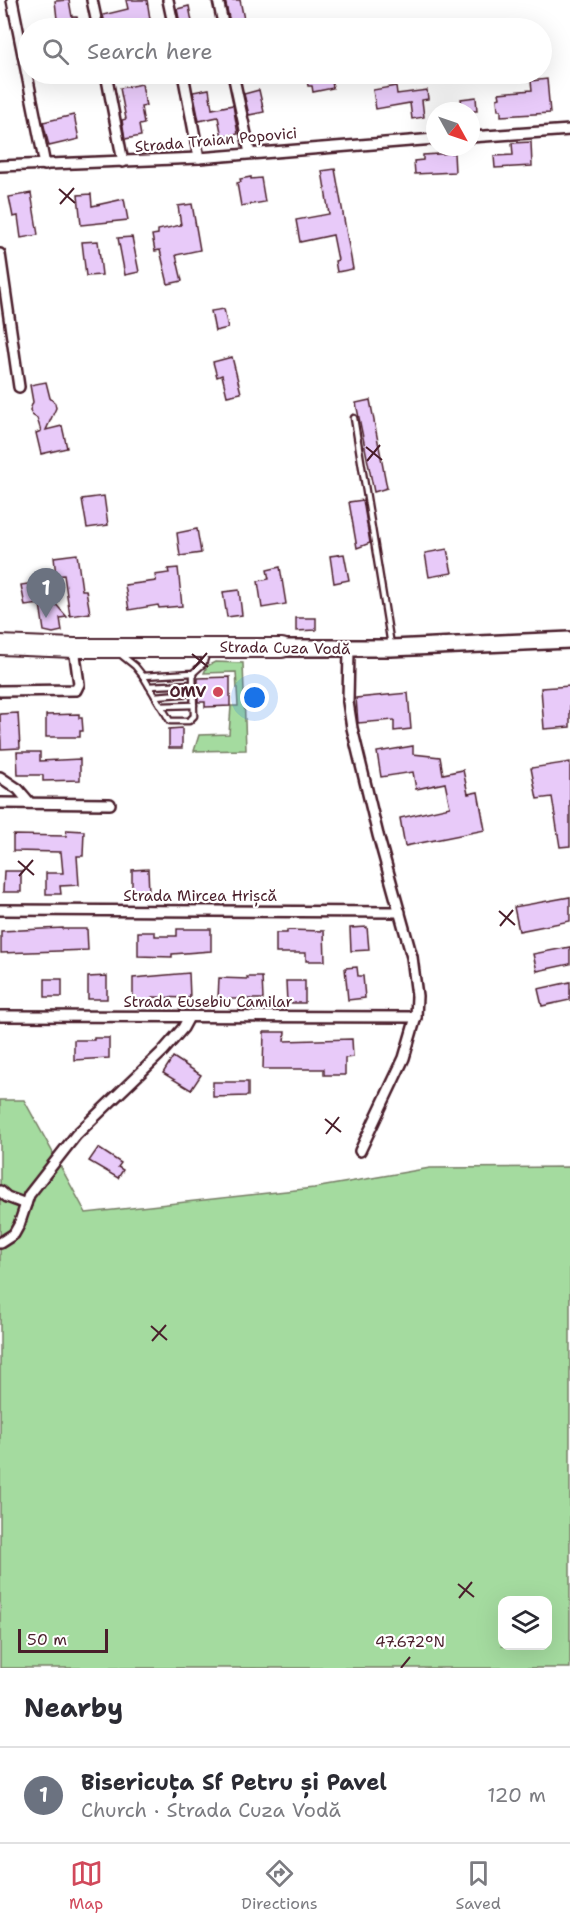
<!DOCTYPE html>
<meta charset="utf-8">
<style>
:root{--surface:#fff;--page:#f7f7f7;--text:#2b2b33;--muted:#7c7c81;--line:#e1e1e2;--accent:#d1495b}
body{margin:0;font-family:"Shantell Sans",sans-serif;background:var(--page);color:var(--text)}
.controls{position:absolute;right:18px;bottom:18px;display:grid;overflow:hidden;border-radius:12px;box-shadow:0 6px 24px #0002}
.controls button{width:54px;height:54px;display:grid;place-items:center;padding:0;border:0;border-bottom:2px solid var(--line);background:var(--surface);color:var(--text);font:30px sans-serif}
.compass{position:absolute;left:426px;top:102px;width:54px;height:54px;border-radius:50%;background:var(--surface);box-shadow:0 6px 24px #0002;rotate:130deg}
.scale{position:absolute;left:18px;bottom:15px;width:90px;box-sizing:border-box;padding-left:6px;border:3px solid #4a1f2b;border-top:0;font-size:16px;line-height:21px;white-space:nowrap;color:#4a1f2b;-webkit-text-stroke:4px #fff;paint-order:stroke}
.you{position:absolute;left:255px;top:698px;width:21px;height:21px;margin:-15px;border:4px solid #fff;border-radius:50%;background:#1a73e8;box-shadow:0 0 0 9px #1a73e833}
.badge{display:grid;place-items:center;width:39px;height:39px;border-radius:50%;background:var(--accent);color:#fff;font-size:20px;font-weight:700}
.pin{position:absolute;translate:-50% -50px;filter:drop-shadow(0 2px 3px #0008)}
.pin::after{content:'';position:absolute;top:32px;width:21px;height:18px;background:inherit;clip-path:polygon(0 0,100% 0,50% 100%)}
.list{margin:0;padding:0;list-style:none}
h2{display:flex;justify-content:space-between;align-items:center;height:78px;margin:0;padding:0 24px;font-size:26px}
h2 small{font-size:20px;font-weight:400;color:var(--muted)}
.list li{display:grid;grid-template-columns:39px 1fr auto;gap:18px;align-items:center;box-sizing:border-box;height:96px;padding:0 24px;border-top:2px solid var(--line)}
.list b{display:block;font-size:22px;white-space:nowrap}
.list p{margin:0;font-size:20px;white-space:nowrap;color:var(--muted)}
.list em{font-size:20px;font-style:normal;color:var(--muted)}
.icon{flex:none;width:33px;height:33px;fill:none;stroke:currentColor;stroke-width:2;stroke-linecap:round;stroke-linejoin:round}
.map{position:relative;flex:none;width:570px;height:1668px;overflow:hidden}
.search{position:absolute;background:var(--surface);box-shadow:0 6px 24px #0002;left:18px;right:18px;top:18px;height:66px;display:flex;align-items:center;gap:15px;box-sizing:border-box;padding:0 21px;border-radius:33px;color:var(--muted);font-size:22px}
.sheet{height:174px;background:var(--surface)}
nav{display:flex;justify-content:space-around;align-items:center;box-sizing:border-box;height:84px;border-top:2px solid var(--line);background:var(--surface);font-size:16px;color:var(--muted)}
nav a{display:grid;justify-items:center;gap:3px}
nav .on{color:var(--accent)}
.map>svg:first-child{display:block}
.green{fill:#a4db9f;stroke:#777d65;stroke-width:1.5;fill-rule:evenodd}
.building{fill:#e8caf9;stroke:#4a1f2b;stroke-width:1.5}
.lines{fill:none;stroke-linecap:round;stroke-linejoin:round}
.lane-casing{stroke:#4a1f2b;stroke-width:9}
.street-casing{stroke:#4a1f2b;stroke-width:14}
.primary-casing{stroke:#4a1f2b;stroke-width:20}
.highway-casing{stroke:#4a1f2b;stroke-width:22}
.lane{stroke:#fff;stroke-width:4.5}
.street{stroke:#fff;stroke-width:9}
.primary{stroke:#fff;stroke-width:15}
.highway{stroke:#fff;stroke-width:18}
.ticks{fill:none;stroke:#4a1f2b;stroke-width:2}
.poi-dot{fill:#d1495b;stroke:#fff;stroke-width:2}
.labels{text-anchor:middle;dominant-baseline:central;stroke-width:4.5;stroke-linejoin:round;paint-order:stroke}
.street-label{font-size:15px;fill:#4a1f2b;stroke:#fff}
.poi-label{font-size:15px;font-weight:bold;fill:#4a1f2b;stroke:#fff;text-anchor:end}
.ticks-label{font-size:15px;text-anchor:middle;fill:#4a1f2b;stroke:#fff;stroke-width:4.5;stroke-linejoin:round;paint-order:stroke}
</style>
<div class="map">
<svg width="570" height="1668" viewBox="0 0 570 1668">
<rect width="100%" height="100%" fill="#fff"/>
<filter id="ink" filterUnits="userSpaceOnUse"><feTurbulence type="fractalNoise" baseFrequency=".0167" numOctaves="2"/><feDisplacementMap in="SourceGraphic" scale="12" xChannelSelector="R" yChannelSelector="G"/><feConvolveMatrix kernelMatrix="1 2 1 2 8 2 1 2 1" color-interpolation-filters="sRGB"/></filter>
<g filter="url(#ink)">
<!-- green -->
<g class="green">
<polygon points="215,662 243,663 246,750 194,751 199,735 229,734 231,706 238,706 236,672 204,673 207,666"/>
<path d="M 0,1100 L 24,1100 L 86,1213 L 314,1188 L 430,1168 L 570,1167 L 570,1668 L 0,1668 ZM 502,1600 L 548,1600 L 548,1646 L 502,1646 Z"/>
</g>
<!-- building -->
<g class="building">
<polygon points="69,0 72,17 77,17 79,28 58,28 55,1"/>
<polygon points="126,0 147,0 150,19 115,28 106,28 103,15 128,9"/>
<polygon points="225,0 240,0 245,24 231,27"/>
<polygon points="189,6 193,27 181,28 177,9"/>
<polygon points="306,74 331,74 333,88 313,92 312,86 308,86"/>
<polygon points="547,79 550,113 501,116 501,110 498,110 497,99 500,98 499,93 532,90 531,81"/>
<polygon points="142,84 146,106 141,107 144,124 139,125 141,136 125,139 122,120 126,119 120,88"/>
<polygon points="396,86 397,94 427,90 428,99 422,100 424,117 412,119 410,103 376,109 373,90"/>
<polygon points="209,89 212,109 233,105 238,134 222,137 218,117 199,121 193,92"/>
<polygon points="259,90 264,112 249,115 244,94"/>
<polygon points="476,97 477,111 463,111 461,99"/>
<polygon points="74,115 79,139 49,146 43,122"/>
<polygon points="531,142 532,166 495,168 494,156 513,155 512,143"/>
<polygon points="454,153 455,172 415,174 414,161 423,160 423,155"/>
<polygon points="335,169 353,269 337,272 335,261 338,260 333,235 300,242 296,220 329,214 322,171"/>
<polygon points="251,177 251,179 261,178 265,202 241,206 237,183 241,182 240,179"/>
<polygon points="31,193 38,235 21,238 18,216 13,217 9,197"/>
<polygon points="91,194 92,206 124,199 128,220 81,225 78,195"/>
<polygon points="192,204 200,250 176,255 182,281 168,284 160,250 155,251 152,235 158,234 158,230 181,225 178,206"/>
<polygon points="132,237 139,272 125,275 118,238"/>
<polygon points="98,241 102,275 86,276 82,242"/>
<polygon points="224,309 228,328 215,331 211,311"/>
<polygon points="232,357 241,393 227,396 222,375 217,377 213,362"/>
<polygon points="46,382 50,398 55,403 56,408 46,430 62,426 67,448 41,454 36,433 41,431 37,418 32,415 30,410 33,402 30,385"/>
<polygon points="370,400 387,488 374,492 356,403"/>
<polygon points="104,496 108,525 87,528 82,499"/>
<polygon points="363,500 370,543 357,548 349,502"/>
<polygon points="197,529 201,553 180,556 177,533"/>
<polygon points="447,549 452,573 429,577 425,553"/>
<polygon points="77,554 82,590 86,590 90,613 70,616 64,575 56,576 54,557"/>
<polygon points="344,554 349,580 334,583 330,556"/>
<polygon points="280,567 286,604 262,608 258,581 269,579 267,570"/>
<polygon points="178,568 182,606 159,608 158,605 129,610 125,585 156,581 155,575 169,573 168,569"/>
<polygon points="40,582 44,602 53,601 67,617 60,618 62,631 53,633 44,631 40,604 25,606 21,585"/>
<polygon points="239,590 242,615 227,617 223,592"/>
<polygon points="296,618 316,618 316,630 296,631"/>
<polygon points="230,677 230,706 205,707 205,702 198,702 198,678"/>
<polygon points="570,686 570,727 544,729 541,688"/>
<polygon points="408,693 411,729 394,731 394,720 358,723 356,698"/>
<polygon points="18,713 20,748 1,749 0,714"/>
<polygon points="79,714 79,718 82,718 83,731 80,731 80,737 46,737 46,715"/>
<polygon points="182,728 182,748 169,748 169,729"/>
<polygon points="413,746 413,754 440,757 443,774 463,770 468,794 478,792 485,830 405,846 400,818 450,807 445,783 416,789 413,772 381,777 377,752"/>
<polygon points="17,752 40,752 40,761 80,759 80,780 43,781 43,775 18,775"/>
<polygon points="570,762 570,846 560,847 552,797 537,799 531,768"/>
<polygon points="67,830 84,831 83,856 77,856 79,885 60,886 61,894 46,894 46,873 63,873 61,852 13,851 13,835 66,836"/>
<polygon points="148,869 149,893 132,893 132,870"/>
<polygon points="4,871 21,871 21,892 3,892"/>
<polygon points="570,897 570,921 519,931 514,907"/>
<polygon points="367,927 369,950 351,951 350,928"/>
<polygon points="63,928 63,929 87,929 88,950 1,953 1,931"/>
<polygon points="177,929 211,929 211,951 172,954 172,957 138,956 138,932 155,932 155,936 177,936"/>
<polygon points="287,930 324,931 325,961 306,961 306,953 276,953 276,933 287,933"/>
<polygon points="570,947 570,964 537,971 533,954"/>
<polygon points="357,967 358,976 363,976 365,998 348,1000 345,968"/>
<polygon points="189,973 190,998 152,997 152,1001 133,1002 133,978"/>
<polygon points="107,976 107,999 88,999 88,977"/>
<polygon points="247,977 262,977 263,999 218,999 219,978 248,979"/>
<rect x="45" y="979" width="17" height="18"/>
<polygon points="286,981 305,981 305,1003 287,1003"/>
<polygon points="570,982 570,1000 542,1006 538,989"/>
<polygon points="264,1032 285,1032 284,1041 352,1039 353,1057 345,1058 345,1075 324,1075 324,1069 263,1069"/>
<polygon points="94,1038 109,1038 109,1058 74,1060 74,1040 94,1040"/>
<polygon points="173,1057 201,1075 191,1090 163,1073"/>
<polygon points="213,1082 248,1082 248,1096 213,1097"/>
<polygon points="98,1148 121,1163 118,1167 123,1170 118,1178 89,1161"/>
</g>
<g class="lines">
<defs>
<g id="lane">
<polyline points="354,418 391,645"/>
<polyline points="120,654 135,666 143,676 193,673 203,664 207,652"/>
<polyline points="143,676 170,721 189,721 194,716 193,673"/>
<polyline points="149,686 193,684"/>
<polyline points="155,696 193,693"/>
<polyline points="161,706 194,705"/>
</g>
<g id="street">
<polyline points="12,0 45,165"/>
<polyline points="92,0 98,28"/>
<polyline points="168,0 174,28"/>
<polyline points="218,0 224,28"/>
<polyline points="106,74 123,162"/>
<polyline points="183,74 199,158"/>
<polyline points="233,74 250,153"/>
<polyline points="471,137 570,130"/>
<polyline points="0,166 199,158 435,139"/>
<polyline points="0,254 19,387"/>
<polyline points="349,649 348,702 352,728 378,835 412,957 417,996 416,1017 404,1058 360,1151"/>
<polyline points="0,691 76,690 79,684 74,648"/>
<polyline points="0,777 18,789 30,803"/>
<polyline points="0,803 110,804"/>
<polyline points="0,910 400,912"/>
<polyline points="0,1016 416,1017"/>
<polyline points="0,1191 7,1197 26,1204"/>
<polyline points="0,1243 14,1234 19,1225 29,1195 76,1135 163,1051 183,1028 189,1017"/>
</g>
<polyline id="primary" points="282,648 391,648 570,640"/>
<polyline id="highway" points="0,645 74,648 282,648"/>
</defs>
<!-- lane casing -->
<use href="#lane" class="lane-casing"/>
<!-- street casing -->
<use href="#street" class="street-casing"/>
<!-- primary casing -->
<use href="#primary" class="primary-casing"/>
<!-- highway casing -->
<use href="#highway" class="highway-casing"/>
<!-- lane -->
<use href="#lane" class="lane"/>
<!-- street -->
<use href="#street" class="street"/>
<!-- primary -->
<use href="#primary" class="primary"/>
<!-- highway -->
<use href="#highway" class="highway"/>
</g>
</g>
<!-- ticks -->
<path class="ticks" d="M 59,189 L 75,203M 60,204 L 74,188M 366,447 L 382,460M 367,461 L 380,445M 192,654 L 208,667M 193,669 L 207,653M 18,861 L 34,875M 19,876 L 33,860M 499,911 L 515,925M 500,926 L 513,910M 325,1119 L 341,1132M 326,1134 L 339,1117M 151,1326 L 167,1340M 152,1341 L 166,1325M 458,1584 L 474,1597M 459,1598 L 472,1582M 401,1668 L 410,1657"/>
<!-- markers -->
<circle class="poi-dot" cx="218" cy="692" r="6"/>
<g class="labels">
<!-- street labels -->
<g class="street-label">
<text transform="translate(216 140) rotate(-5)">Strada Traian Popovici</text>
<text transform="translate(285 648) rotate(1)">Strada Cuza Vodă</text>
<text x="200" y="896">Strada Mircea Hrișcă</text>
<text x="208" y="1002">Strada Eusebiu Camilar</text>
</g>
<!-- poi labels -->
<g class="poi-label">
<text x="206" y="692">OMV</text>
</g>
</g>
<g class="ticks-label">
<text x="410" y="1647">47.672°N</text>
</g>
</svg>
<div class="controls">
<button><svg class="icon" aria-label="layers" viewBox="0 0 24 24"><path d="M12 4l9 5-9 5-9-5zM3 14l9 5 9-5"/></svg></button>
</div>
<svg class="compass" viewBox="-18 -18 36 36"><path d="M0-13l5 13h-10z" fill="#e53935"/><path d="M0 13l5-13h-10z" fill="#7c7c81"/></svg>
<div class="scale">50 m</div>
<div class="you"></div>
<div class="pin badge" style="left:46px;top:618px;background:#6b7280">1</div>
<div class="search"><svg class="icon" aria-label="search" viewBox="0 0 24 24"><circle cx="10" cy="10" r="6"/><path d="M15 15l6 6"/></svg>Search here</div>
</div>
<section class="sheet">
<h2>Nearby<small></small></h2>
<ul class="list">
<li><span class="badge" style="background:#6b7280">1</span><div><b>Bisericuța Sf Petru și Pavel</b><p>Church · Strada Cuza Vodă</p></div><em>120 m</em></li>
</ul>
</section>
<nav>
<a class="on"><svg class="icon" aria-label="map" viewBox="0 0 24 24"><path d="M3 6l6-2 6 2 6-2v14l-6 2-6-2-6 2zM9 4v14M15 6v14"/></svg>Map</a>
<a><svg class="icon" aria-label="directions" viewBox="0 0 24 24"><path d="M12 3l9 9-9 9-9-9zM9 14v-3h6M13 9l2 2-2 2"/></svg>Directions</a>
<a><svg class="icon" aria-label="saved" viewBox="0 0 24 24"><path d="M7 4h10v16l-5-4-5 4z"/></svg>Saved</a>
</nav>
